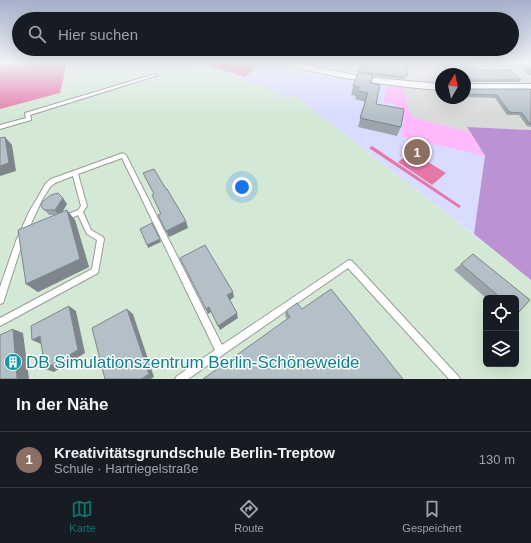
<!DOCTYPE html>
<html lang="de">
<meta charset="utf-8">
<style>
:root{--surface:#171b24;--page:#20242c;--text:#f1f3f6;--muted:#9ea1a6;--line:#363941;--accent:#0f766e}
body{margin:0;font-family:Helvetica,sans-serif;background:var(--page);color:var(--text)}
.controls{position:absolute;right:12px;bottom:12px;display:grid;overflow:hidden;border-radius:6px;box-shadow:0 4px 16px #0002}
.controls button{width:36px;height:36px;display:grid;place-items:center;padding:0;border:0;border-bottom:1px solid var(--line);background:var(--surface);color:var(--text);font:20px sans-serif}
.compass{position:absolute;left:435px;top:68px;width:36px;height:36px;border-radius:50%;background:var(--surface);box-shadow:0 4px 16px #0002;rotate:9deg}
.you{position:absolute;left:242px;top:187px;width:14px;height:14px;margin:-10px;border:3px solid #fff;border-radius:50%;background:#1a73e8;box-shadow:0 0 0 6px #1a73e833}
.badge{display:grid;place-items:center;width:26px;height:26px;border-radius:50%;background:var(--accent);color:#fff;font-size:13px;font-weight:700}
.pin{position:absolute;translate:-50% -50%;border:2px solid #fff;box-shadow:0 1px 4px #0006}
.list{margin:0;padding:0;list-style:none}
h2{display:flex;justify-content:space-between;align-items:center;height:52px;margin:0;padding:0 16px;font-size:17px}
h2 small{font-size:13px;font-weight:400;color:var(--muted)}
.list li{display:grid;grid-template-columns:26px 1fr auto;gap:12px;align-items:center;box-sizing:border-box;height:56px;padding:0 16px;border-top:1px solid var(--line)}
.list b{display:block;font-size:15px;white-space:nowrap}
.list p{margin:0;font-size:13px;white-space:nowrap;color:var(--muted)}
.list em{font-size:13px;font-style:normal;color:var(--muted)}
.icon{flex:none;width:22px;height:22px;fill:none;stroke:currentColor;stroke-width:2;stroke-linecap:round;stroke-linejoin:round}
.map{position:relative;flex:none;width:531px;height:379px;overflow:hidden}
.search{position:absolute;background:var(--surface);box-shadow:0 4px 16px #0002;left:12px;right:12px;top:12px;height:44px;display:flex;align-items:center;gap:10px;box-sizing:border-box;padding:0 14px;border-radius:22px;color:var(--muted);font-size:15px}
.sheet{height:108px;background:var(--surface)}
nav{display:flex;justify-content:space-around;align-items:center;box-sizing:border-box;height:56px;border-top:1px solid var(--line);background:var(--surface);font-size:11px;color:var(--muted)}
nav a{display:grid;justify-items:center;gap:2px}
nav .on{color:var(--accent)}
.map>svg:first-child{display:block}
.residential{fill:#d9dbdb}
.industrial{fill:#d3e9d5;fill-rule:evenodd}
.education{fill:#dadcff}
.forest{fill:#bb93d2}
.park{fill:#febafc}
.pitch{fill:#e578a9}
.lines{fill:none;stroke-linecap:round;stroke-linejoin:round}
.lane-casing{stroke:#9a9a9a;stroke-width:2}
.street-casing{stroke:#9a9a9a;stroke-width:2}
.lane{fill:#fff;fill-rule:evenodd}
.street{fill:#fff;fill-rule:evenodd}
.wall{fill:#9ba5ab}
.shaded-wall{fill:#7e868b}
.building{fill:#b4c0c7;stroke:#7e868b}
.labels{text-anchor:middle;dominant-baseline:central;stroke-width:3;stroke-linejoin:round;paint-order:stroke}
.near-culture-label{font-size:17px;fill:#0d838f;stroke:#fff;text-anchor:start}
</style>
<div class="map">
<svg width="531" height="379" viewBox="0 0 531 379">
<rect width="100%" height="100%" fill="#e1e7ef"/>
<!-- residential -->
<g class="residential">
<polygon points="345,63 531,63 531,83 465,83 465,74 441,74 441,83 390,79 340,69"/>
<polygon points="404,88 441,90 441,98 465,98 465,90 531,90 531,130 468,127 470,132 415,118 410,113"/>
</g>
<!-- industrial -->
<path class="industrial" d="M 65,63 L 189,63 L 277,91 L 286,98 L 292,96 L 299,99 L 531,280 L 531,379 L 0,379 L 0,109 L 60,93 L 65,72 ZM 486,298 L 516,298 L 516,364 L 486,364 Z"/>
<!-- education -->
<polygon class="education" points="212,63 265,63 303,73 387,86 383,101 396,104 398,115 404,119 402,137 485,156 474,234 299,99 292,96 286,98 277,91 205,68"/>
<!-- forest -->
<polygon class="forest" points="467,127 531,130 531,280 474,234 485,156"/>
<!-- park -->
<polygon class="park" points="387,86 404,88 410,113 415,118 470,132 485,156 401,137 404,119 398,116 396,104 383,102"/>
<!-- pitch -->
<g class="pitch">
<polygon points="0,63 65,63 65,72 60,93 0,109"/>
<polygon points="214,63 243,63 256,67 245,77 210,66"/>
<polygon points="372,146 461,206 459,208 369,148"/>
<polygon points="412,152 446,173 432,185 398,162"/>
</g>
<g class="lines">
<defs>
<g id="lane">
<polygon points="155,74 158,75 30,115 31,119 31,120 0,129 0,125 26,118 25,114 25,113"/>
<polygon points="123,153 126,155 222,345 349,260 352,261 458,376 460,379 449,379 348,268 188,379 175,379 177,376 215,350 122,158 78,174 87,206 83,212 91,230 103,237 104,239 98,273 0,326 0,318 92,269 97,240 87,234 78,215 65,221 63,220 62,218 63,216 78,210 81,206 73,176 55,183 50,187 42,200 23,241 4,300 3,303 0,304 0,287 16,241 29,212 38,197 46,183 51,179"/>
</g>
<g id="street">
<path d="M 285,63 L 299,63 L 364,77 L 441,84 L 441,90 C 398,87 357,81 315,72 C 306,70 293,68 285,63 Z"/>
<rect x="465" y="84" width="66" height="6"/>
</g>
</defs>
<!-- lane casing -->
<use href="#lane" class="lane-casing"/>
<!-- street casing -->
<use href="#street" class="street-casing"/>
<!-- lane -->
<use href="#lane" class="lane"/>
<!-- street -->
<use href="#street" class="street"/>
</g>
<!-- wall -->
<g class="wall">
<polygon points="440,63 472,63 478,70 521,80 519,82 466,82 465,87 467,89 531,90 531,127 527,126 519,115 507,115 495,98 465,97 465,74 448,74"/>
<polygon points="516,63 531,63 531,75 528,75"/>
<polygon points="362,64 408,75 406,77 405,77 404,79 373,76 371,83 376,104 401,127 397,136 358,127 365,102 355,99 356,96 351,95 353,86"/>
<polygon points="67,204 62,212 75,220 89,267 38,292 26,284 55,215 49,215 41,206"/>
<polygon points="473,254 530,300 518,313 516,314 516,298 486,298 454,270"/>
<polygon points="302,309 287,319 285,316 286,311"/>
</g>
<!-- shaded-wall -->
<g class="shaded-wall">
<polygon points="5,137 12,145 16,171 0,176 0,166"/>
<polygon points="63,198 67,204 60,216 55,210"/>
<polygon points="67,210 75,220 89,267 38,292 26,284"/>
<polygon points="186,221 188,228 169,237 166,231"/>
<polygon points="152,223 161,242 148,248 147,245"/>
<polygon points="233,292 234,297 229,301 227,295"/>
<polygon points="69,306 76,311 85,353 54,372 45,369"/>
<polygon points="209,307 211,312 208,314 206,309"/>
<polygon points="127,309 133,314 154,377 151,379 141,379"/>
<polygon points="237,313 238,318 220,330 218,326"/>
<polygon points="13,329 23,333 29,379 17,379"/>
<polygon points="40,336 41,344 32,340"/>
</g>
<!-- building -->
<g class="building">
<polygon points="368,63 406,63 408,75 405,75 405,77 359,72 362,64 368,65"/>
<polygon points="443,63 472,63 478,70 511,70 521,80 466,80 465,87 467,89 530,89 531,90 531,124 530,124 522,113 509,112 497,95 465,94 465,74 451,74"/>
<polygon points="522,63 531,63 531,71"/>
<polygon points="358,73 373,75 371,83 380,85 376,104 404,109 401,127 360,118 368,93 358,91 359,87 353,86"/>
<polygon points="5,137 9,163 0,166 0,138"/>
<polygon points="154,169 166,189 167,189 186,221 166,231 158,215 161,214 152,195 154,194 143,173"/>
<polygon points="58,193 63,198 55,210 44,210 41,206 42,202 51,195"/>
<polygon points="67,210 80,259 26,284 18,230"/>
<polygon points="152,223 160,239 147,245 140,229"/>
<polygon points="205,245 233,292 227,295 237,313 218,326 209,307 206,309 180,258"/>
<polygon points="473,254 530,300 518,313 516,311 516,298 501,298 461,264"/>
<polygon points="331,289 403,379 203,379 290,317 286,311 297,303 302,309"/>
<polygon points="69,306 78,350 45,369 40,336 32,340 31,326"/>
<polygon points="127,309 149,374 141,379 105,379 92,328"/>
<polygon points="13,329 17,379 0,379 0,335"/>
</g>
<!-- sky -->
<linearGradient id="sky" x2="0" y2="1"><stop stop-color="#a5b0ca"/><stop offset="0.54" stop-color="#f2f4f8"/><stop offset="1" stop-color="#f2f4f8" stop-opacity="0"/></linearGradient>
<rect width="531" height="116" fill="url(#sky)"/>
<!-- icons -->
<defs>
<symbol id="building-disc" viewBox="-11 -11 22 22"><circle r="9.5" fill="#0f9aa8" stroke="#fff"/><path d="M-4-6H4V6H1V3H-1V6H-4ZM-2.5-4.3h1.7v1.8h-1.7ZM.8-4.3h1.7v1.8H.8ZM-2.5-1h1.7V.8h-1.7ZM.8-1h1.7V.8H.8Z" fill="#fff"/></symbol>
</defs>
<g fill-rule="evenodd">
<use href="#building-disc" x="3" y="352" width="20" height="20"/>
</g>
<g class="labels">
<!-- near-culture labels -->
<g class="near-culture-label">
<text x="26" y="362">DB Simulationszentrum Berlin-Schöneweide</text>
</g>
</g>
</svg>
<div class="controls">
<button><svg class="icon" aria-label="locate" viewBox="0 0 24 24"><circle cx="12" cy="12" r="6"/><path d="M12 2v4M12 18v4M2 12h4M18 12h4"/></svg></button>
<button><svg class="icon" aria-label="layers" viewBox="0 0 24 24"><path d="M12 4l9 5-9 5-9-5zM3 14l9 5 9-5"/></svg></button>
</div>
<svg class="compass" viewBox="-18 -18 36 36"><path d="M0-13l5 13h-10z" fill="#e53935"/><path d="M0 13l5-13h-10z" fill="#9ea1a6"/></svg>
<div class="you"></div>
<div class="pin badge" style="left:417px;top:152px;background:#8d6e63">1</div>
<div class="search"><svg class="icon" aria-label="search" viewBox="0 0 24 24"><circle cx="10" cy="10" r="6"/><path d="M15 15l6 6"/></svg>Hier suchen</div>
</div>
<section class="sheet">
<h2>In der Nähe<small></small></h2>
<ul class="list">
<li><span class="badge" style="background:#8d6e63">1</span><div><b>Kreativitätsgrundschule Berlin-Treptow</b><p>Schule · Hartriegelstraße</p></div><em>130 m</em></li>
</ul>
</section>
<nav>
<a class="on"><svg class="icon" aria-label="map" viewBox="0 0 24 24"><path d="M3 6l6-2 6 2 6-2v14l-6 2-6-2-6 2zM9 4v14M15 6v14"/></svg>Karte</a>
<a><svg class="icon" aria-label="directions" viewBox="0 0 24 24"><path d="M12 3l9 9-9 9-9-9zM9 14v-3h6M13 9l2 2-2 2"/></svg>Route</a>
<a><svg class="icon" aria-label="saved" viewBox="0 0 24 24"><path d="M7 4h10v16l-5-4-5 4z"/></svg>Gespeichert</a>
</nav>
